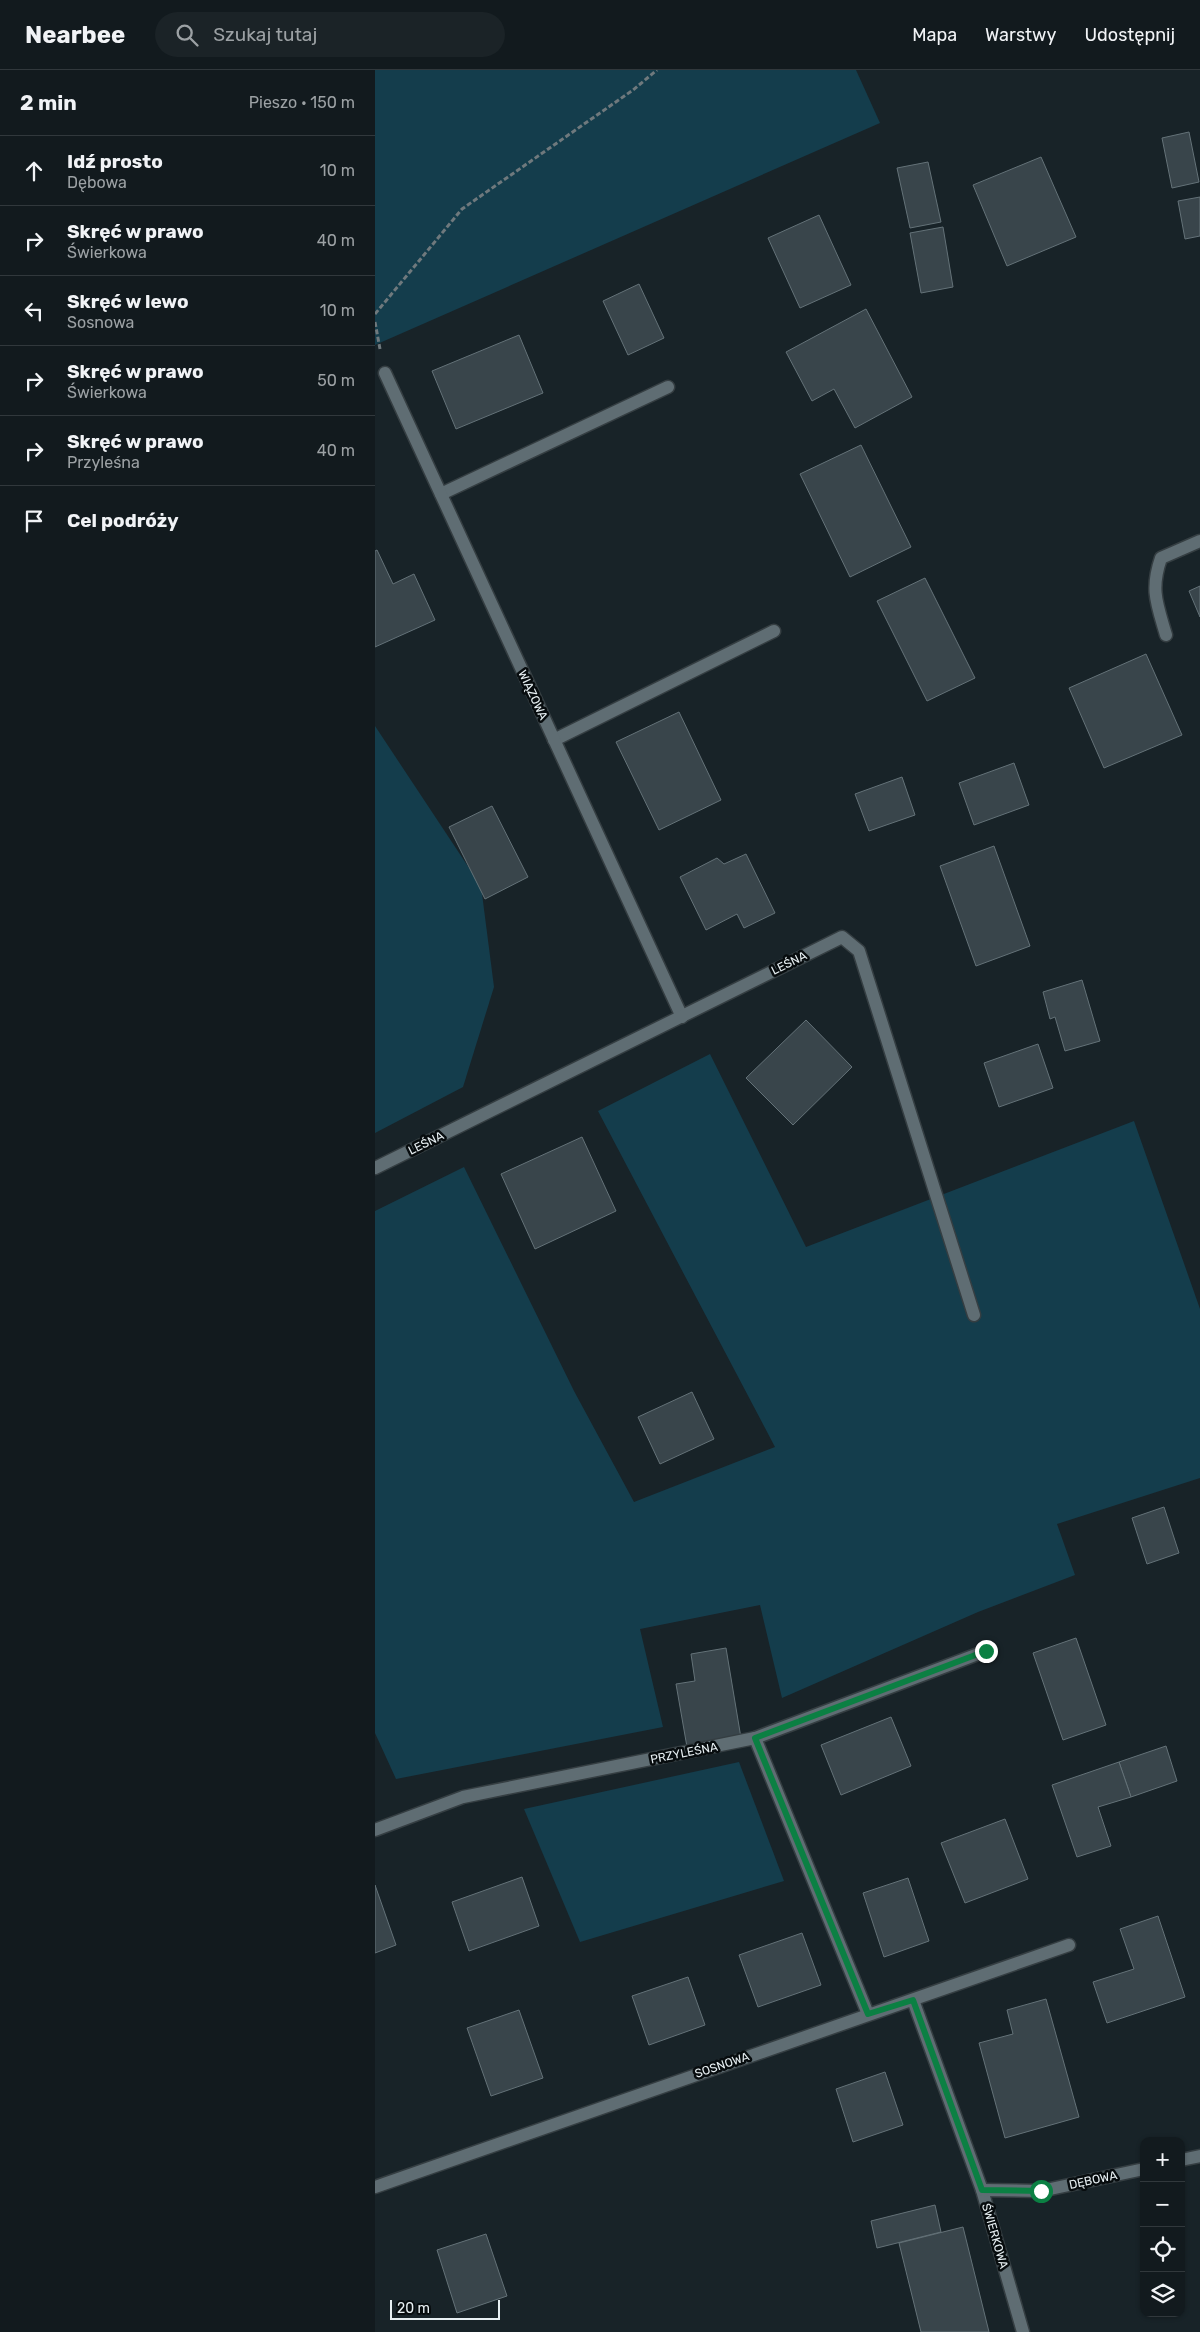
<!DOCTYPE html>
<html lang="pl">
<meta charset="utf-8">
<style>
:root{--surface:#121a1e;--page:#1b2327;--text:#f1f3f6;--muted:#9ca1a4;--line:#31383c}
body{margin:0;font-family:Rubik,sans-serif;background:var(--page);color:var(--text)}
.controls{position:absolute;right:15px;bottom:15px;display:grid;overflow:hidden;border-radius:10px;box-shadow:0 1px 4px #0004}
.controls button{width:45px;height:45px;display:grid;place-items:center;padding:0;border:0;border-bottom:1px solid var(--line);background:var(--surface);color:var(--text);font:25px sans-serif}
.scale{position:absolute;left:15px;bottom:12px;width:110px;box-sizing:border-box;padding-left:5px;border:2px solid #e7eff2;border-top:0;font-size:14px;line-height:18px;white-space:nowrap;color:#e7eff2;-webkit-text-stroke:4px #070c0e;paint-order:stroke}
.stop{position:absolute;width:15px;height:15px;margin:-11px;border:4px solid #0b8043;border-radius:50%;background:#fff}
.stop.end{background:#0b8043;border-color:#fff;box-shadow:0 1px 5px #0008}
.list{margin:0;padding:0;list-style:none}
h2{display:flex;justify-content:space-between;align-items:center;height:65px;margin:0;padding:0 20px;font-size:21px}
h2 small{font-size:16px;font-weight:400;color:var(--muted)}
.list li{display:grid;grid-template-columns:32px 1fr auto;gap:15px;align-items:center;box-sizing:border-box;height:70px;padding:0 20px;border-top:1px solid var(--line)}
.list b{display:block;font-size:19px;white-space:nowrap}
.list p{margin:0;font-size:16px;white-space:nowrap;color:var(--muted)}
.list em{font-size:16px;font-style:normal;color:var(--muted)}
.icon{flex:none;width:28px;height:28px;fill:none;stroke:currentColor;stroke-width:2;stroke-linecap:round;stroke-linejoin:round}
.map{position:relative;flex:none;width:825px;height:2262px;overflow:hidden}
header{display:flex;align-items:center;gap:30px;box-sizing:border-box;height:70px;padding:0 25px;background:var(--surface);border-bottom:1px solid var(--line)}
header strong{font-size:24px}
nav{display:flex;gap:28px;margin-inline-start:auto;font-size:18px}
.search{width:350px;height:45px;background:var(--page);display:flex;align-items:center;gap:12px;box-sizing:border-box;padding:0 18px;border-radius:28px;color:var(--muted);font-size:19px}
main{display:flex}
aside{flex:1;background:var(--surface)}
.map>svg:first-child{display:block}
.green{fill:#143d4c}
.building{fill:#39454b;stroke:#647278}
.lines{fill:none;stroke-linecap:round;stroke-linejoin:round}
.lane-casing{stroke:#353e42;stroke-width:15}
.street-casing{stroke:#353e42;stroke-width:15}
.path{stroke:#6f797d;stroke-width:3;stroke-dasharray:5 2.5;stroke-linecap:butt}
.lane{stroke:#5f6d73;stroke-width:12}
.street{stroke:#5f6d73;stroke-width:12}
.route{stroke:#0b8043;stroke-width:6}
.labels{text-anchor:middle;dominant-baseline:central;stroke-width:5;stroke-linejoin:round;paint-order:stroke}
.street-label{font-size:12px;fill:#e7eff2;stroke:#070c0e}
</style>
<header>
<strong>Nearbee</strong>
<div class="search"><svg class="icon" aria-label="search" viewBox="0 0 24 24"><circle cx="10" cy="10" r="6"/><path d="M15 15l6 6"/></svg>Szukaj tutaj</div>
<nav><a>Mapa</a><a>Warstwy</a><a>Udostępnij</a></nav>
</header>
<main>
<aside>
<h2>2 min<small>Pieszo · 150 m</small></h2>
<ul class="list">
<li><svg class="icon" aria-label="ahead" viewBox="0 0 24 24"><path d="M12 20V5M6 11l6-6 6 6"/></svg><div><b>Idź prosto</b><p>Dębowa</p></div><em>10 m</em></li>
<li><svg class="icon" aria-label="right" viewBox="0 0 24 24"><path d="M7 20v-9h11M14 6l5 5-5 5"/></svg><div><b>Skręć w prawo</b><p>Świerkowa</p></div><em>40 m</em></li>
<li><svg class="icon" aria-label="left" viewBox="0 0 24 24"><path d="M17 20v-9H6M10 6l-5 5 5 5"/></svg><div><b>Skręć w lewo</b><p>Sosnowa</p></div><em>10 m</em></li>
<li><svg class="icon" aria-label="right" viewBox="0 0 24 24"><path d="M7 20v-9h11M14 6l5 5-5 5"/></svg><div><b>Skręć w prawo</b><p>Świerkowa</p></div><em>50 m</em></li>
<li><svg class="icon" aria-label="right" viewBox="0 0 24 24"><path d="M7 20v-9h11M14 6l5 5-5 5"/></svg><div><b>Skręć w prawo</b><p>Przyleśna</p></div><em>40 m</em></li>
<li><svg class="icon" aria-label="arrive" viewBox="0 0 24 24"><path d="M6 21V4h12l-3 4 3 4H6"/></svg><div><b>Cel podróży</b></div></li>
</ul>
</aside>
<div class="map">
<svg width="825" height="2262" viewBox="0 0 825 2262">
<rect width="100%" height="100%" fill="#182328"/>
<!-- green -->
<g class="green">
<polygon points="0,0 481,0 505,53 0,275"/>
<polygon points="0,656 106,816 119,917 88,1017 0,1063"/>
<polygon points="335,984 431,1177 759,1051 825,1239 825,1408 682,1454 700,1505 603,1542 407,1628 385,1535 265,1559 288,1657 21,1709 0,1663 0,1141 89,1097 199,1321 259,1432 400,1377 223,1041"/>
<polygon points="364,1692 409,1811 205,1872 149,1739"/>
</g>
<!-- building -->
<g class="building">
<polygon points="814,62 824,112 797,118 787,68"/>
<polygon points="666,87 701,167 632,196 598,115"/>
<polygon points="553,92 566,152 535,158 522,98"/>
<polygon points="825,127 825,166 810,169 803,131"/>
<polygon points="444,145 476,215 425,238 393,168"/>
<polygon points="568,157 578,217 546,223 535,163"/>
<polygon points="264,214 289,268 253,285 228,231"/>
<polygon points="491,239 537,327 480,358 459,319 437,331 411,282"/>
<polygon points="144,265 168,323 81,359 57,301"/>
<polygon points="486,375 536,477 475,507 425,404"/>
<polygon points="2,480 18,514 39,504 60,550 0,577 0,481"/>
<polygon points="550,508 600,608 552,631 502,531"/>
<polygon points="825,516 825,547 814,521"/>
<polygon points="771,584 807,665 729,698 694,618"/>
<polygon points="304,642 346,730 284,760 241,672"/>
<polygon points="639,693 654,735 599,755 584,713"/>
<polygon points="527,707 540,745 494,761 480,724"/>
<polygon points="117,736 153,807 110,829 74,757"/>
<polygon points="619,776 655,876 601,896 565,796"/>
<polygon points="371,784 400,843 369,858 362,844 331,860 305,807 342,788 349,794"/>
<polygon points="707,910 725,971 690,981 680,947 675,949 668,922"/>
<polygon points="431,950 477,997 418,1055 371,1008"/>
<polygon points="663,974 678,1018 624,1037 609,993"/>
<polygon points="207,1067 241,1141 160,1179 126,1104"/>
<polygon points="317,1322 339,1369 285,1394 263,1347"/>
<polygon points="789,1437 804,1483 772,1494 757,1448"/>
<polygon points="701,1568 731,1655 688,1670 658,1583"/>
<polygon points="351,1578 366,1668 312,1677 301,1614 320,1611 316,1584"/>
<polygon points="516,1647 536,1696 466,1725 446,1675"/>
<polygon points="791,1676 802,1711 756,1727 744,1692"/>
<polygon points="744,1692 756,1727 723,1737 736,1776 702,1787 677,1715"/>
<polygon points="630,1749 653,1809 590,1833 566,1773"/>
<polygon points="147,1807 164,1856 94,1881 77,1832"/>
<polygon points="533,1808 554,1871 509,1887 488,1823"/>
<polygon points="0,1815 21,1875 0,1883"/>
<polygon points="783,1846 810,1927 732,1953 718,1912 759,1899 745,1859"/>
<polygon points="427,1863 446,1915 383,1937 364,1885"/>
<polygon points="313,1907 330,1955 274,1975 257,1926"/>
<polygon points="671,1929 704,2047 630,2068 604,1973 638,1964 632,1940"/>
<polygon points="144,1940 168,2008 116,2026 92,1958"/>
<polygon points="510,2002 528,2055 478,2072 461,2019"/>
<polygon points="560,2135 566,2162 502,2178 496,2151"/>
<polygon points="588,2157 614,2262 546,2262 524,2173"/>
<polygon points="111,2164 132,2226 82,2243 62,2180"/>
</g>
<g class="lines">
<defs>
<g id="lane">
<polyline points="66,424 293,317"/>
<path d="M 791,565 C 782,534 775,520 786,488 L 825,471"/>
<polyline points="179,670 399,561"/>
</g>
<g id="street">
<polyline points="10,303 307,947"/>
<polyline points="0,1098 467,867 484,881 599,1245"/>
<polyline points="380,1668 493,1944"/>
<polyline points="0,1760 88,1727 380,1668 611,1581"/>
<polyline points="538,1930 607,2120 648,2262"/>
<polyline points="806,2090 825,2086"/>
<polyline points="0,2117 694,1875"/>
<polyline points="607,2120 666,2121 769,2099"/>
</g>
</defs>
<!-- lane casing -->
<use href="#lane" class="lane-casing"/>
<!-- street casing -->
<use href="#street" class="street-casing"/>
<!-- path -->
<g class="path">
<polyline points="0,244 87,139 258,20 282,0"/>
<polyline points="0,252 5,279"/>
</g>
<!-- lane -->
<use href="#lane" class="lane"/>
<!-- street -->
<use href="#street" class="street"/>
</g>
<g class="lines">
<!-- route -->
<polyline class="route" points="611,1581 380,1668 493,1944 538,1930 607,2120 666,2121"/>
</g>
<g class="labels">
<!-- street labels -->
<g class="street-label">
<text transform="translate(158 625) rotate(65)">WIĄZOWA</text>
<text transform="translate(414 893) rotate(-26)">LEŚNA</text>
<text transform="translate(51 1073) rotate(-26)">LEŚNA</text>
<text transform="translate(309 1683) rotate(-11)">PRZYLEŚNA</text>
<text transform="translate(347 1995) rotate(-19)">SOSNOWA</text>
<text transform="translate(718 2110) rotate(-12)">DĘBOWA</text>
<text transform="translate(620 2166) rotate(74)">ŚWIERKOWA</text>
</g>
</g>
</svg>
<div class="controls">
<button>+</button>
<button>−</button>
<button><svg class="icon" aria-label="locate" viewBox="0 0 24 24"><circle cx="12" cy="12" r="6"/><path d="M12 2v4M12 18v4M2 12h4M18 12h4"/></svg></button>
<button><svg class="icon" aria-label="layers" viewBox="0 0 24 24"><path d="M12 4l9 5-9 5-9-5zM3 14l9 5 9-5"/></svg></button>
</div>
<div class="scale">20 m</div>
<div class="stop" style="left:666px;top:2121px"></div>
<div class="stop end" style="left:611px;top:1581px"></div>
</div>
</main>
